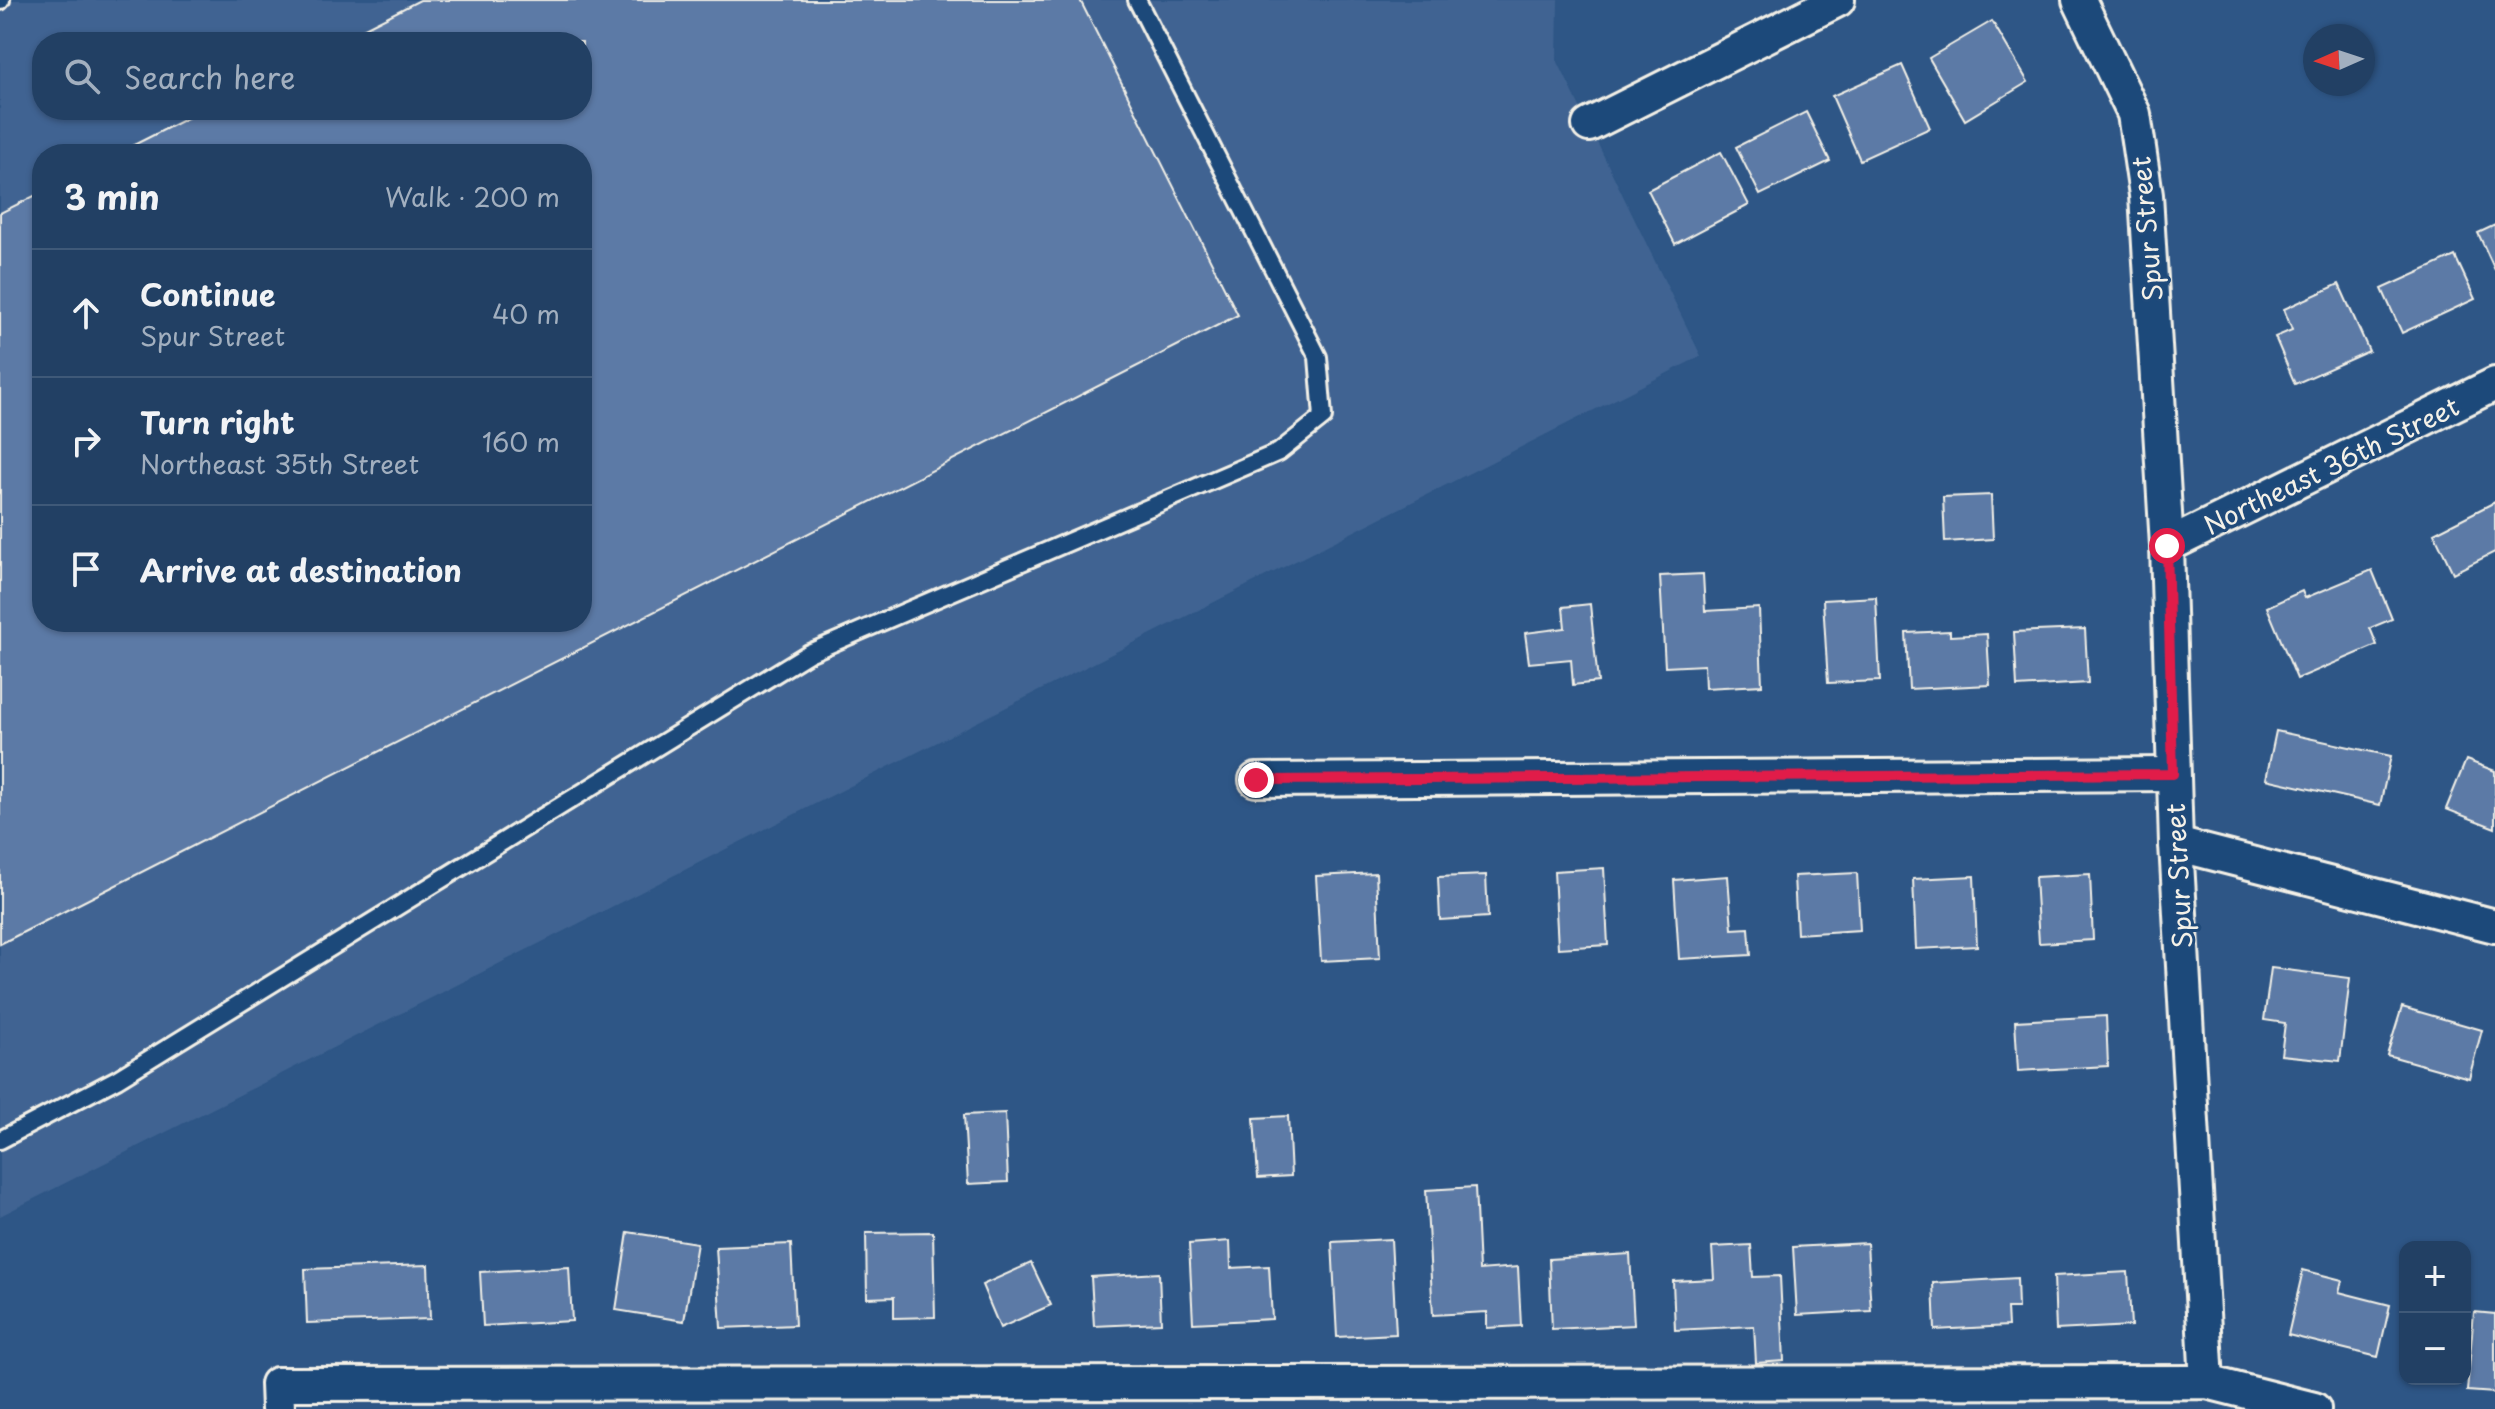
<!DOCTYPE html>
<meta charset="utf-8">
<style>
:root{--surface:#224064;--page:#2e4b6d;--text:#f1f3f6;--muted:#a2afbf;--line:#3f5978}
body{margin:0;font-family:"Playpen Sans",sans-serif;background:var(--page);color:var(--text)}
.controls{position:absolute;right:24px;bottom:24px;display:grid;overflow:hidden;border-radius:16px;box-shadow:0 2px 6px #0004}
.controls button{width:72px;height:72px;display:grid;place-items:center;padding:0;border:0;border-bottom:2px solid var(--line);background:var(--surface);color:var(--text);font:40px sans-serif}
.compass{position:absolute;left:2303px;top:24px;width:72px;height:72px;border-radius:50%;background:var(--surface);box-shadow:0 2px 6px #0004;rotate:267deg}
.stop{position:absolute;width:24px;height:24px;margin:-18px;border:6px solid #e11d48;border-radius:50%;background:#fff}
.stop.end{background:#e11d48;border-color:#fff;box-shadow:0 2px 8px #0008}
.list{margin:0;padding:0;list-style:none}
h2{display:flex;justify-content:space-between;align-items:center;height:104px;margin:0;padding:0 32px;font-size:34px}
h2 small{font-size:26px;font-weight:400;color:var(--muted)}
.list li{display:grid;grid-template-columns:52px 1fr auto;gap:24px;align-items:center;box-sizing:border-box;height:128px;padding:0 32px;border-top:2px solid var(--line)}
.list b{display:block;font-size:30px;white-space:nowrap}
.list p{margin:0;font-size:26px;white-space:nowrap;color:var(--muted)}
.list em{font-size:26px;font-style:normal;color:var(--muted)}
.icon{flex:none;width:44px;height:44px;fill:none;stroke:currentColor;stroke-width:2;stroke-linecap:round;stroke-linejoin:round}
.map{position:relative;flex:none;width:2495px;height:1409px;overflow:hidden}
.search{position:absolute;background:var(--surface);box-shadow:0 2px 6px #0004;left:32px;top:32px;width:560px;height:88px;display:flex;align-items:center;gap:20px;box-sizing:border-box;padding:0 28px;border-radius:32px;color:var(--muted);font-size:30px}
.panel{position:absolute;background:var(--surface);box-shadow:0 2px 6px #0004;left:32px;top:144px;width:560px;height:488px;border-radius:32px}
.map>svg:first-child{display:block}
.built{fill:#406492;fill-rule:evenodd}
.building{fill:#5b7aa6;stroke:#f4f1e8;stroke-width:2}
.lines{fill:none;stroke-linecap:round;stroke-linejoin:round}
.service-casing{stroke:#f4f1e8;stroke-width:22}
.minor-casing{stroke:#f4f1e8;stroke-width:38}
.service{stroke:#1f4a7a;stroke-width:16}
.minor{stroke:#1f4a7a;stroke-width:32}
.route{stroke:#e11d48;stroke-width:10}
.labels{text-anchor:middle;dominant-baseline:central;stroke-width:6;stroke-linejoin:round;paint-order:stroke}
.street-label{font-size:26px;fill:#f4f1e8;stroke:#1f4a7a}
</style>
<div class="map">
<svg width="2495" height="1409" viewBox="0 0 2495 1409">
<rect width="100%" height="100%" fill="#2e5686"/>
<filter id="ink" filterUnits="userSpaceOnUse"><feTurbulence type="fractalNoise" baseFrequency=".0125" numOctaves="2"/><feDisplacementMap in="SourceGraphic" scale="16" xChannelSelector="R" yChannelSelector="G"/><feConvolveMatrix kernelMatrix="1 2 1 2 8 2 1 2 1" color-interpolation-filters="sRGB"/></filter>
<g filter="url(#ink)">
<!-- built -->
<path class="built" d="M 0,0 L 1558,0 L 1557,60 L 1701,356 L 0,1216 ZM 42,42 L 582,42 L 582,110 L 42,110 ZM 42,154 L 582,154 L 582,622 L 42,622 Z"/>
<!-- building -->
<g class="building">
<polygon points="420,0 1080,0 1238,315 0,944 0,213 42,192 42,622 582,622 582,154 116,154 203,110 582,110 582,42 337,42"/>
<polygon points="1992,21 2028,82 1965,120 1929,58"/>
<polygon points="1902,65 1930,128 1860,160 1832,96"/>
<polygon points="1806,112 1830,161 1760,195 1736,147"/>
<polygon points="1721,152 1749,205 1675,244 1648,190"/>
<polygon points="2495,225 2495,270 2478,233"/>
<polygon points="2455,256 2475,299 2402,333 2382,289"/>
<polygon points="2339,284 2369,351 2295,384 2275,337 2292,330 2284,309"/>
<polygon points="1991,495 1993,539 1945,542 1943,497"/>
<polygon points="2495,502 2495,552 2453,573 2434,533"/>
<polygon points="2372,570 2392,619 2370,628 2377,645 2297,679 2267,607 2302,591 2305,598"/>
<polygon points="1703,574 1705,611 1759,608 1762,685 1705,688 1704,665 1665,667 1660,576"/>
<polygon points="1876,597 1880,681 1828,683 1823,600"/>
<polygon points="1590,604 1598,682 1573,685 1571,659 1529,663 1525,633 1565,628 1563,607"/>
<polygon points="2085,629 2088,683 2017,687 2014,632"/>
<polygon points="1950,631 1950,636 1987,634 1990,685 1909,689 1906,633"/>
<polygon points="2276,731 2391,756 2380,805 2266,779"/>
<polygon points="2466,760 2495,771 2495,828 2446,809"/>
<polygon points="1604,868 1608,945 1558,948 1554,871"/>
<polygon points="1376,873 1380,958 1321,961 1316,876"/>
<polygon points="1857,873 1860,930 1797,934 1794,876"/>
<polygon points="2090,874 2093,940 2039,943 2035,877"/>
<polygon points="1486,875 1488,917 1440,920 1438,877"/>
<polygon points="1728,876 1732,929 1749,928 1751,955 1679,959 1674,880"/>
<polygon points="1974,876 1977,946 1916,949 1913,879"/>
<polygon points="2271,968 2350,978 2340,1061 2281,1055 2285,1023 2264,1020"/>
<polygon points="2402,1007 2482,1030 2469,1078 2387,1055"/>
<polygon points="2106,1016 2108,1066 2018,1071 2015,1021"/>
<polygon points="1005,1113 1008,1182 968,1184 964,1115"/>
<polygon points="1288,1116 1291,1176 1258,1178 1254,1118"/>
<polygon points="1475,1187 1479,1270 1518,1267 1521,1326 1487,1328 1487,1312 1433,1315 1426,1190"/>
<polygon points="628,1232 697,1243 684,1321 616,1310"/>
<polygon points="933,1232 935,1317 894,1318 894,1297 867,1298 866,1233"/>
<polygon points="1391,1239 1396,1334 1337,1337 1332,1242"/>
<polygon points="1230,1241 1231,1268 1269,1266 1272,1319 1193,1323 1189,1244"/>
<polygon points="1867,1243 1871,1311 1797,1315 1793,1247"/>
<polygon points="791,1244 795,1325 721,1328 716,1247"/>
<polygon points="1751,1245 1753,1277 1780,1276 1784,1361 1756,1363 1754,1326 1675,1330 1673,1281 1714,1279 1712,1247"/>
<polygon points="1630,1254 1634,1325 1552,1329 1549,1259"/>
<polygon points="1031,1263 1051,1305 1000,1328 982,1285"/>
<polygon points="428,1265 430,1319 307,1323 305,1269"/>
<polygon points="569,1267 572,1321 483,1326 480,1272"/>
<polygon points="2303,1270 2342,1280 2339,1292 2390,1305 2378,1357 2288,1335"/>
<polygon points="2128,1272 2131,1326 2056,1330 2054,1276"/>
<polygon points="1159,1273 1161,1323 1094,1326 1091,1277"/>
<polygon points="2017,1278 2018,1308 2007,1308 2008,1326 1935,1330 1933,1283"/>
<polygon points="2474,1312 2495,1314 2495,1393 2467,1391"/>
</g>
<g class="lines">
<defs>
<g id="service">
<polyline points="0,1 1,0"/>
<polyline points="0,1140 117,1079 809,653 1279,452 1323,417 1318,357 1137,0"/>
</g>
<g id="minor">
<polyline points="2079,0 2134,114 2146,195 2167,546 2176,844 2207,1382"/>
<polyline points="1589,125 1838,0"/>
<polyline points="2167,546 2495,384"/>
<polyline points="1256,780 2173,774"/>
<polyline points="2176,844 2495,926"/>
<polyline points="278,1409 277,1384 2207,1382 2314,1409"/>
</g>
</defs>
<!-- service casing -->
<use href="#service" class="service-casing"/>
<!-- minor casing -->
<use href="#minor" class="minor-casing"/>
<!-- service -->
<use href="#service" class="service"/>
<!-- minor -->
<use href="#minor" class="minor"/>
</g>
</g>
<g class="lines" filter="url(#ink)">
<!-- route -->
<polyline class="route" points="1256,780 2173,774 2167,546"/>
</g>
<g class="labels">
<!-- street labels -->
<g class="street-label">
<text transform="translate(2146 229) rotate(-95)">Spur Street</text>
<text transform="translate(2331 465) rotate(-26)">Northeast 36th Street</text>
<text transform="translate(2178 876) rotate(-93)">Spur Street</text>
</g>
</g>
</svg>
<div class="controls">
<button>+</button>
<button>−</button>
</div>
<svg class="compass" viewBox="-18 -18 36 36"><path d="M0-13l5 13h-10z" fill="#e53935"/><path d="M0 13l5-13h-10z" fill="#a2afbf"/></svg>
<div class="stop" style="left:2167px;top:546px"></div>
<div class="stop end" style="left:1256px;top:780px"></div>
<div class="search"><svg class="icon" aria-label="search" viewBox="0 0 24 24"><circle cx="10" cy="10" r="6"/><path d="M15 15l6 6"/></svg>Search here</div>
<section class="panel">
<h2>3 min<small>Walk · 200 m</small></h2>
<ul class="list">
<li><svg class="icon" aria-label="ahead" viewBox="0 0 24 24"><path d="M12 20V5M6 11l6-6 6 6"/></svg><div><b>Continue</b><p>Spur Street</p></div><em>40 m</em></li>
<li><svg class="icon" aria-label="right" viewBox="0 0 24 24"><path d="M7 20v-9h11M14 6l5 5-5 5"/></svg><div><b>Turn right</b><p>Northeast 35th Street</p></div><em>160 m</em></li>
<li><svg class="icon" aria-label="arrive" viewBox="0 0 24 24"><path d="M6 21V4h12l-3 4 3 4H6"/></svg><div><b>Arrive at destination</b></div></li>
</ul>
</section>
</div>
